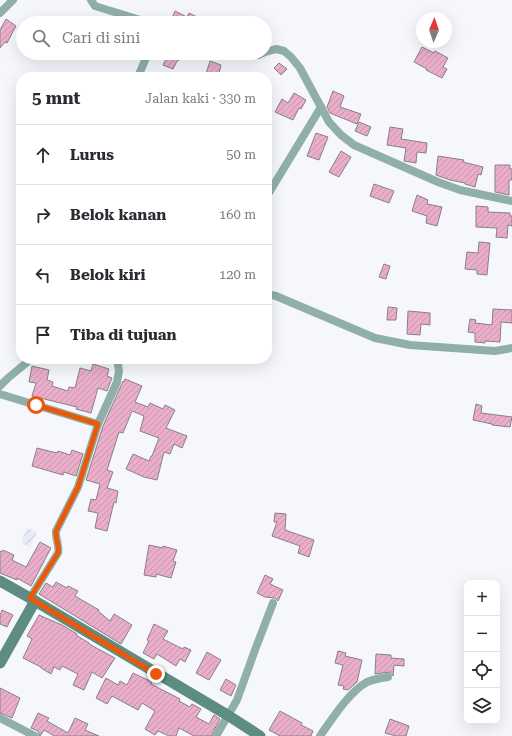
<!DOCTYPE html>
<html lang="id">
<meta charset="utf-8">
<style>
:root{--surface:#fff;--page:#f7f7f7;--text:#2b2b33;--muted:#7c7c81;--line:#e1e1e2}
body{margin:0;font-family:"Roboto Serif",serif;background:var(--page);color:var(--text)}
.controls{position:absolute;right:12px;bottom:12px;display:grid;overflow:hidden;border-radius:8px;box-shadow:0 4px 16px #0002}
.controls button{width:36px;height:36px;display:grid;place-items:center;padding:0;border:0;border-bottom:1px solid var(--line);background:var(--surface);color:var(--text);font:20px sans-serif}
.compass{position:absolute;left:416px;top:12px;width:36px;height:36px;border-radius:50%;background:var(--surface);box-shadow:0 4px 16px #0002;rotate:2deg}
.stop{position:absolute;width:12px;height:12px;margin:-9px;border:3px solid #ea580c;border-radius:50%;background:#fff}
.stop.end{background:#ea580c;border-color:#fff;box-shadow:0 1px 4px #0008}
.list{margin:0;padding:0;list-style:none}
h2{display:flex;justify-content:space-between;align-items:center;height:52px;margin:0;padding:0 16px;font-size:17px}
h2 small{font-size:13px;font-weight:400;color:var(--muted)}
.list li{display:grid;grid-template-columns:26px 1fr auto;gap:12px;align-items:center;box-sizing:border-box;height:60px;padding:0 16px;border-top:1px solid var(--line)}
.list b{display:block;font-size:15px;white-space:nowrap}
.list em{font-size:13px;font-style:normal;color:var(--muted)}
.icon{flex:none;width:22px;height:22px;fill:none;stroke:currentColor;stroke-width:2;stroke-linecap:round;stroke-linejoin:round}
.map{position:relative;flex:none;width:512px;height:736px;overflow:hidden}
.search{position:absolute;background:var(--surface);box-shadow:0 4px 16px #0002;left:16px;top:16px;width:256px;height:44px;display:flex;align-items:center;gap:10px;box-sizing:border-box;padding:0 14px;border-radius:22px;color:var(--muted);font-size:15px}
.panel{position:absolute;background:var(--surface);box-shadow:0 4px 16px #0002;left:16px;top:72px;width:256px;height:292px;border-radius:16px}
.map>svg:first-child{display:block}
.industrial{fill:url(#industrial-furrows)}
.building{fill:url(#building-hatch);stroke:#878184}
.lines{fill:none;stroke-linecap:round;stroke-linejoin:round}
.street{stroke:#90afa8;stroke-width:8}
.secondary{stroke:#5d8c82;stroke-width:11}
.route{stroke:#ea580c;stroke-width:5}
</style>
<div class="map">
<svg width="512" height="736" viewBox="0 0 512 736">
<defs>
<pattern id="industrial-furrows" width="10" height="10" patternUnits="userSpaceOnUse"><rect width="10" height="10" fill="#e7eaf7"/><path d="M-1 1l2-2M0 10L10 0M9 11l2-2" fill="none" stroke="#c6c8d3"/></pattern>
<pattern id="building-hatch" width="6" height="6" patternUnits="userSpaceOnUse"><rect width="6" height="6" fill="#eaaecb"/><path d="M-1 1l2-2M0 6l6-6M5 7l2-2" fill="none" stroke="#c895ae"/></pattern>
</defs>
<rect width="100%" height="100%" fill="#f5f7fd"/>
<!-- industrial -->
<polygon class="industrial" points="27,528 37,532 30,547 21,543"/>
<!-- building -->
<g class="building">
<polygon points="175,11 185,16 181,23 170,23"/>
<polygon points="189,13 201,19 199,23 189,23 185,21"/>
<polygon points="6,19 16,26 7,43 5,42 0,48 0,30"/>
<polygon points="422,47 434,53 435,51 448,58 443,67 447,69 442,78 426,70 427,69 414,62"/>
<polygon points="155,53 182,53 178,61 177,61 173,69 163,65 166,59"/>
<polygon points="210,61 221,65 218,77 205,77"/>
<polygon points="279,63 287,69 281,75 274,68"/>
<polygon points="333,91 344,96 340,107 361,114 357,124 330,113 327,107"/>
<polygon points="294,93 306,100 301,109 299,108 293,120 275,112 282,99 288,103"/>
<polygon points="359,122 371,127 367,136 355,131"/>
<polygon points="390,127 403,129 401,139 427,143 426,153 417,152 416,163 404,161 406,148 387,145"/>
<polygon points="316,133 328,137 319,160 307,156"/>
<polygon points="341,151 351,157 339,177 329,172"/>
<polygon points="438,156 464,160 463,162 483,167 481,175 478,174 475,187 465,184 465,183 450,180 436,175"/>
<polygon points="495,165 510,165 510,169 512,169 512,180 509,180 509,195 495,192"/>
<polygon points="374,184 394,191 389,203 370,196"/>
<polygon points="417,195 428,200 427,204 442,207 437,226 426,223 427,216 412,211"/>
<polygon points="476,206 488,207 488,212 510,213 510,216 512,216 512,226 508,225 507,238 496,237 497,228 476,227"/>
<polygon points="479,242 490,243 487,275 477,274 477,270 465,269 467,252 478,253"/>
<polygon points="384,264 390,266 386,279 379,277"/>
<polygon points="388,307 397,308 396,320 387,320"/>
<polygon points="493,309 512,310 512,323 501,322 500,342 485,341 485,343 475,342 475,333 468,332 470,319 476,320 475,323 492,325"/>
<polygon points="408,311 430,313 430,325 421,324 420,335 407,334"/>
<polygon points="93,364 109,369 107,376 112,378 107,391 98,388 91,413 76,409 77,407 32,396 36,383 29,382 32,366 49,370 47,380 53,382 52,386 68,391 69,387 75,388 80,368 91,371"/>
<polygon points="125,379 142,386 135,402 148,407 150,403 163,409 165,405 175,410 166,428 187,436 182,448 174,444 170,454 164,452 157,480 144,477 126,469 133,454 149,461 151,456 152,456 159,438 140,431 144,416 132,411 123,433 119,432 107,470 113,472 107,488 118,491 116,503 114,502 107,531 95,528 98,513 88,511 91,499 96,500 100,484 86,480 103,426 123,381 124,382"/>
<polygon points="476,404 482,406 481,413 512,417 510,427 492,425 492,424 473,420"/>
<polygon points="37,448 57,453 58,451 70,455 72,450 83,454 76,476 64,472 63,475 32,466"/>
<polygon points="275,513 286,514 285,530 314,540 309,557 298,553 300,546 272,536 277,522 274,522"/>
<polygon points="40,542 51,548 31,586 17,578 17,580 0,573 0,551 2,552 3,550 14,555 12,560 26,567"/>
<polygon points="149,545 163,548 163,546 177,550 173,561 176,562 171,578 156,574 156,577 144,575"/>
<polygon points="265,575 273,579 270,584 283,590 278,601 275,598 265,597 257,593"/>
<polygon points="56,582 67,588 68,586 78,591 75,596 99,610 98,611 110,621 114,614 132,625 121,644 39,594 46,583 53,587"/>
<polygon points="2,610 13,615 7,627 0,624 0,615"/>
<polygon points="39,615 62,625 77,634 76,635 89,643 89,644 115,658 102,678 92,672 84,690 73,685 78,674 62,666 60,670 54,667 51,674 41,668 41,667 23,658 32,639 27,636"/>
<polygon points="154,624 168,631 163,639 183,649 184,647 191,650 185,662 180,659 176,666 157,654 154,659 143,653 149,641 147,640"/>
<polygon points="338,651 346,653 345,656 362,660 357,682 348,690 343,689 344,686 338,685 343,665 335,663"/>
<polygon points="207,652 221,660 209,680 196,673"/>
<polygon points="376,654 391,655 391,658 404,659 404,666 394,665 393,676 390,672 375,674"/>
<polygon points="133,673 152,682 151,684 180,699 179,701 190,707 192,704 201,709 196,717 209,724 214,715 220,719 211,736 194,736 179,728 176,736 169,736 158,731 155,735 145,729 155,711 142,703 138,710 112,696 107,704 96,698 106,678 118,685 120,681 127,685"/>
<polygon points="226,679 236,685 231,696 220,690"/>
<polygon points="0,688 20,698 12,718 0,713"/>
<polygon points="280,711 302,723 301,725 313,731 311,736 280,736 269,730"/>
<polygon points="38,713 49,718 47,721 68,733 75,718 88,724 85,730 99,736 54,736 44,730 40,736 38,731 31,728"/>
<polygon points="390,719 409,726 406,736 396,736 385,733"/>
</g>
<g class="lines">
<!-- street -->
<g class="street">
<polyline points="91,0 95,6 150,23"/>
<polyline points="0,13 13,0"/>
<polyline points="265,52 276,49 284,51 291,57 300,68 329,122 341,135 354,145 438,182 460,190 512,201"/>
<polyline points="245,53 258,55 263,53"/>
<polyline points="138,77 148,53"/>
<polyline points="267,196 321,107"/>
<polyline points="267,294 276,296 375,338 410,345 495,351 512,348"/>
<polyline points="0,386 8,378 31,359"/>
<polyline points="0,394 98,424"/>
<path d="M 30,598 L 58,553 C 60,546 55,539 56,531 L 78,487 L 98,424 L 117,382 L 119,371 L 117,359"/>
<polyline points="0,718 35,736"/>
<polyline points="216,736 237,700 255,650 273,603"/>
<path d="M 320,736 C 332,719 349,692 367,682 C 374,679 381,678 388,677"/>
</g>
<!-- secondary -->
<g class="secondary">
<polyline points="0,581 30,598 229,716 260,736"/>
<polyline points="0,663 35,601"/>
</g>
</g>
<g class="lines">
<!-- route -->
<path class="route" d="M 36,405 L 98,424 L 78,487 L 56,531 C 55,539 60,546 58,553 L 30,598 L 156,674"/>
</g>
</svg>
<div class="controls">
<button>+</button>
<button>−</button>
<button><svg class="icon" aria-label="locate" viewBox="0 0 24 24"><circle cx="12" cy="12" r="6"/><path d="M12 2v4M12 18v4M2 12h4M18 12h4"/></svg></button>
<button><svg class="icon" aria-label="layers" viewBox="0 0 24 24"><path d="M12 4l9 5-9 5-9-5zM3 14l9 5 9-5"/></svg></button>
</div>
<svg class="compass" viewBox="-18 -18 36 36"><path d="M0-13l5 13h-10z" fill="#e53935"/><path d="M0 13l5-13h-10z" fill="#7c7c81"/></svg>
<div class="stop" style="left:36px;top:405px"></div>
<div class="stop end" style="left:156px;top:674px"></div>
<div class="search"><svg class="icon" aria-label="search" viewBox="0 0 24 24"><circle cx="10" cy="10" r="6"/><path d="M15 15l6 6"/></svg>Cari di sini</div>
<section class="panel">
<h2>5 mnt<small>Jalan kaki · 330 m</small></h2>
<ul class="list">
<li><svg class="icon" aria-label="ahead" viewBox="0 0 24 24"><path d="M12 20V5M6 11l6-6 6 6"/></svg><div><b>Lurus</b></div><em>50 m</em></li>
<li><svg class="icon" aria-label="right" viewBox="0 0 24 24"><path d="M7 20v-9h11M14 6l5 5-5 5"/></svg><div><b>Belok kanan</b></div><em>160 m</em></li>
<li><svg class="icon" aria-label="left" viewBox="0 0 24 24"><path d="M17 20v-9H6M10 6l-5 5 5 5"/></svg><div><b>Belok kiri</b></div><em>120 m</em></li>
<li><svg class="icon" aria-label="arrive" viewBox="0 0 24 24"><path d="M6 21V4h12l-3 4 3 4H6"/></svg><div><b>Tiba di tujuan</b></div></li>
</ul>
</section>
</div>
